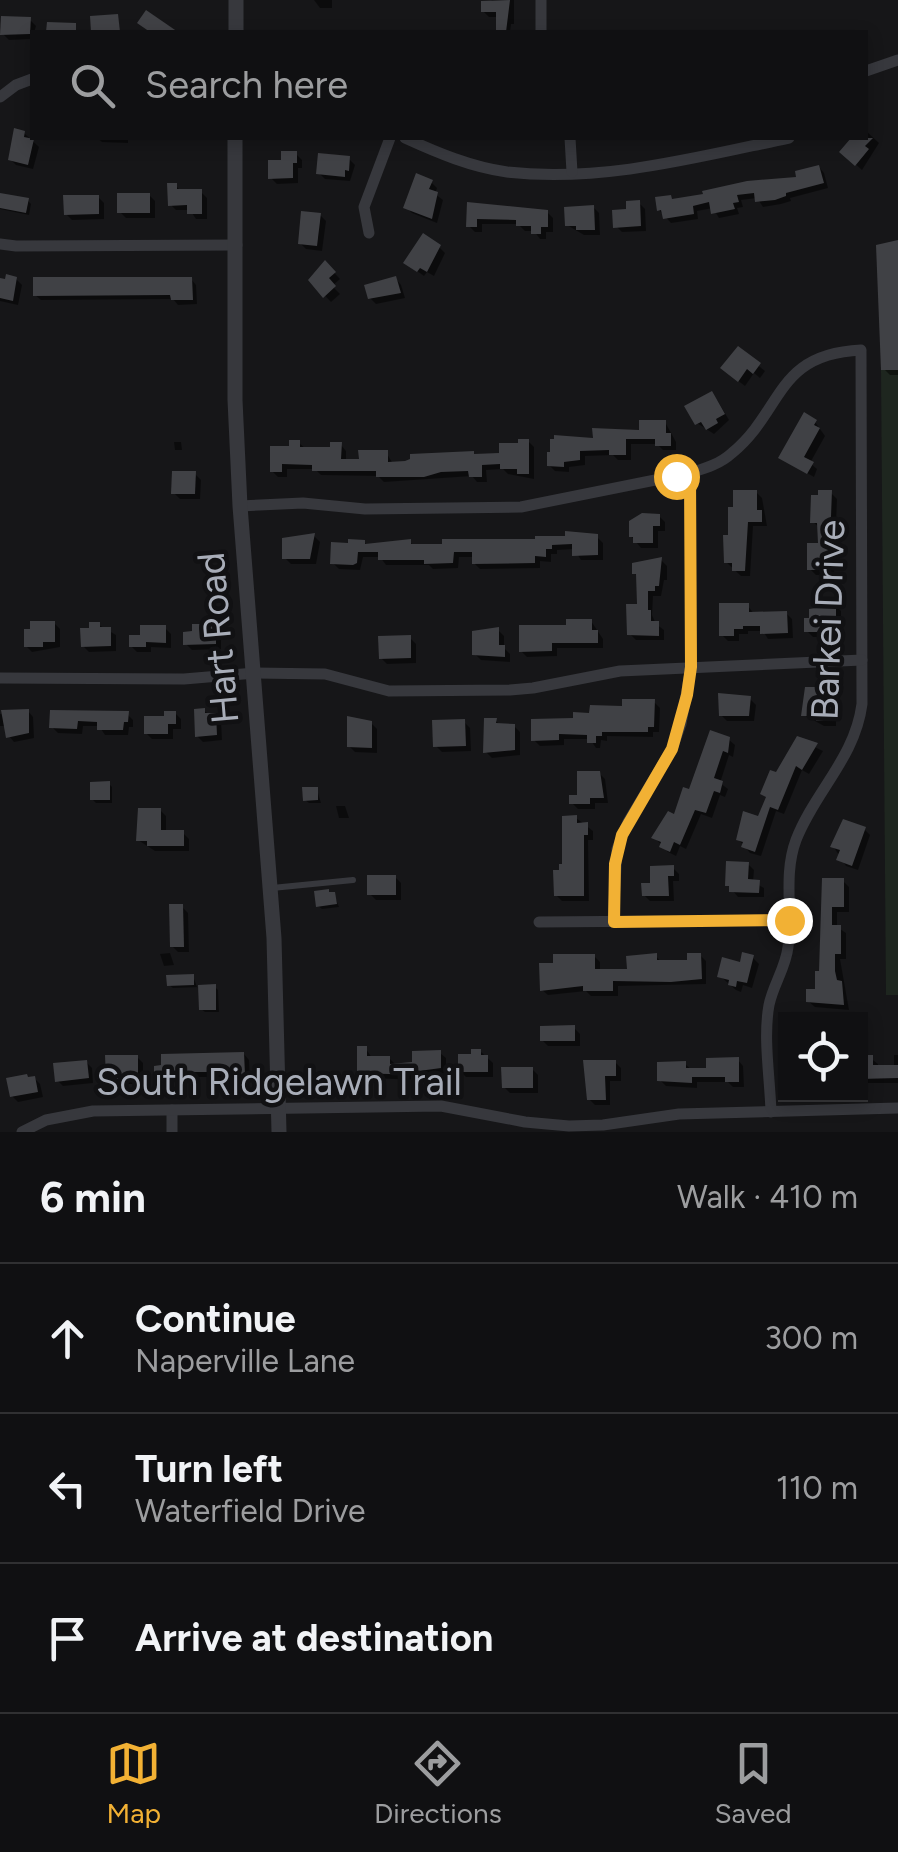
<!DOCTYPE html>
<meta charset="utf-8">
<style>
:root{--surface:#101012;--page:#1e1e20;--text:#f1f3f6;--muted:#9c9d9f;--line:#303032;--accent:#f2b134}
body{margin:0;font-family:Figtree,sans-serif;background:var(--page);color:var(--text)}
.controls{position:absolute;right:30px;bottom:30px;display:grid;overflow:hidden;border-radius:0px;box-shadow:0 5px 15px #0003}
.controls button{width:90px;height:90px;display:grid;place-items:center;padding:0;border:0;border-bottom:2px solid var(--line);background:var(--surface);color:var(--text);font:50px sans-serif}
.stop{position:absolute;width:30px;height:30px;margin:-22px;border:8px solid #f2b134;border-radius:50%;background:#fff}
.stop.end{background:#f2b134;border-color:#fff;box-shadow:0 2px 10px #0008}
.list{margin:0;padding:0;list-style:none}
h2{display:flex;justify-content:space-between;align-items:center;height:130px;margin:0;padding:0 40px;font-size:42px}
h2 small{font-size:32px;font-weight:400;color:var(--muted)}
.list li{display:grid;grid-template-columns:65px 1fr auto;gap:30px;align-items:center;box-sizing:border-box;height:150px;padding:0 40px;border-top:2px solid var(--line)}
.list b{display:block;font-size:38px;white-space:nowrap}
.list p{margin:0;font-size:32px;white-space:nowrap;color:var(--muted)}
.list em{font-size:32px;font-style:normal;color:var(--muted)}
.icon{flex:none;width:55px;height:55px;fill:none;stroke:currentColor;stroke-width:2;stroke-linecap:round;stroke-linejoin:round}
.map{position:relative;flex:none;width:898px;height:1132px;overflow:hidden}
.search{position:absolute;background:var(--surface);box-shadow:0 5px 15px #0003;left:30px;right:30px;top:30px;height:110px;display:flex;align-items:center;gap:25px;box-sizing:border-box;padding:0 35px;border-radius:0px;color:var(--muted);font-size:38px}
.sheet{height:580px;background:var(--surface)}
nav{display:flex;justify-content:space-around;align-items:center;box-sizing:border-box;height:140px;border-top:2px solid var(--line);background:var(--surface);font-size:28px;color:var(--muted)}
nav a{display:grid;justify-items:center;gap:5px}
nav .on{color:var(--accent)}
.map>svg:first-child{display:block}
.green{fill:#1e261f}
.shadow{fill:#0007}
.building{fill:#404145}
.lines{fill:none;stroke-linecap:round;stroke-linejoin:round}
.service{stroke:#37383d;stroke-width:6}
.minor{stroke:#37383d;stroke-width:11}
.tertiary{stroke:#37383d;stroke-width:15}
.route{stroke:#f2b134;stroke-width:12}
.labels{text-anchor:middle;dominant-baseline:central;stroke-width:9;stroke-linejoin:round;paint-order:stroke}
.street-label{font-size:38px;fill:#a8adb8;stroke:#111113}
</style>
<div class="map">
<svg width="898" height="1132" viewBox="0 0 898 1132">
<rect width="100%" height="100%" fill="#161618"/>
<!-- green -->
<polygon class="green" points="881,370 898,370 898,995 886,995"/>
<!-- shadow -->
<g class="shadow">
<polygon points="314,0 332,0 332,8 320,8"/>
<polygon points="492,0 514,0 514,24 511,24 510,32 498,32 499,17 489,17 483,11"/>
<polygon points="30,20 36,26 32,39 9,40 3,34"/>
<polygon points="866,131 879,143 862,170 842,152 854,138 866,138"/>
<polygon points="24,133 39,147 33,169 16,165 10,159"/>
<polygon points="97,138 128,138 128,143 102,142"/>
<polygon points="296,154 302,160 302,168 298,168 298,183 277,184 271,178"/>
<polygon points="349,159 355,165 350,181 325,179 319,173"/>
<polygon points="819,167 824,173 828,188 790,198 791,201 781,204 763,207 757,198 741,200 743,207 737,208 739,214 719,218 713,208 697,211 698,219 671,223 659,210 674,201 799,179"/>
<polygon points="431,182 437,188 435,194 443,200 437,223 412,213 406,207"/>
<polygon points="176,186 182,192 201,192 207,198 207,219 196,219 190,210 176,210 170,204"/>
<polygon points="0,195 28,201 31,204 29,215 0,209"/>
<polygon points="149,195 155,201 155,218 126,218 120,212"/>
<polygon points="98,197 104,203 104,219 72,220 66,214"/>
<polygon points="639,203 645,209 646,231 622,232 616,226"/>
<polygon points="469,205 547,212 553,218 553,232 546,232 546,239 540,239 534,231 525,231 518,224 482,224 482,232 475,232 469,226"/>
<polygon points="593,207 599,213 600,235 584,235 567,225"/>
<polygon points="320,215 326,221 322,251 306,249 300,243"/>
<polygon points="898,243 898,375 890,375 884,369"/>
<polygon points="439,247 445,253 434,276 427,272 424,276 406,263"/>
<polygon points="325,263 340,279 332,286 340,294 331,302 311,281"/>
<polygon points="16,279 22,285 18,305 0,301 0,281"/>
<polygon points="191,279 196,285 197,304 178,305 173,299 41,300 35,295"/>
<polygon points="396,279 401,285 405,298 376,304 370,298"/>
<polygon points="738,349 765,371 760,378 754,373 745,386 729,374"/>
<polygon points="717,400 729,420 714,434 697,423"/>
<polygon points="665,422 676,442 676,450 663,450 657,444 631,444 631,460 618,460 613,455 585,456 585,465 569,467 569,472 555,471 549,465 595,441 641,433"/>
<polygon points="815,422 825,436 810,463 817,469 814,477 781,458"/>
<polygon points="528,441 534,447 534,479 508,474 503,469 486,470 487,482 477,482 472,476 384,482 378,476 321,475 315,469 287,469 287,477 278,477 272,471 299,443 306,449 332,450 341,445 346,451 346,462 361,462 386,452 393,464 502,456"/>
<polygon points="174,442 181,442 182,450 175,450"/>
<polygon points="195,474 201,480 200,499 180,499 174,493"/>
<polygon points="756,492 762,498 767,526 753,526 750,576 741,576 726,562 730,537"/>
<polygon points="831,493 837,499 834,575 816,575 810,569 820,545 820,528 813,522"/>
<polygon points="659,516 665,522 665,531 658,531 658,548 641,548 631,536"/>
<polygon points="314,536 320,542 316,564 291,564 285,558"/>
<polygon points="597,537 603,543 603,560 581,560 574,549 557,550 557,554 551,554 551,562 540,561 540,568 480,569 474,563 474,557 459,557 458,568 433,569 429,565 386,565 380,557 363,557 360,570 339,569 333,563 364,542 368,546 410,542 414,546"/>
<polygon points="661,560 667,566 667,580 664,580 661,596 653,596 652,615 656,624 664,630 664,640 636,640 630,634 639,607 639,577 634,573"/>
<polygon points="835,605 841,611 841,637 813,637 807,631"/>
<polygon points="748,606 754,614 786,613 792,619 793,638 768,639 763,631 748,631 748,634 739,634 739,641 728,641 722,635"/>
<polygon points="591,621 603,639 603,648 557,648 557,656 527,657 521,651 569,627"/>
<polygon points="54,623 60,629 60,647 32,652 26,646"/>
<polygon points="99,625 116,635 116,651 89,652 83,646"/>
<polygon points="215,626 221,632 221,649 192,650 186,644"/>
<polygon points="165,628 171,634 171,648 151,647 151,652 137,652 131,646"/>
<polygon points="498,630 504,636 504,648 510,654 510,662 481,660 475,654"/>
<polygon points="410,638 416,644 416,663 387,664 381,658"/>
<polygon points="824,690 830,696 830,707 836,713 836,726 824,726 804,715"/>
<polygon points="750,699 756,705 754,721 727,721 721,715"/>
<polygon points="654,702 660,708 659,732 653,732 653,737 607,736 607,741 601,740 600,748 596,748 590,739 564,739 564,745 540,746 534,740 575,721"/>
<polygon points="28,711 33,717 34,738 14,742 9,736 9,726 0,726 0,714"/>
<polygon points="204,711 221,721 222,740 203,742 197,736"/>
<polygon points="52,712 127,714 133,720 133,727 129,727 128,735 105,735 99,726 83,726 82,734 58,733 52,727"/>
<polygon points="175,713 181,719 181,729 173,729 173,739 152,739 146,733"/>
<polygon points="496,721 501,726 514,726 520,732 520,755 492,758 486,752"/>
<polygon points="464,722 470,728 471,751 442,752 436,746"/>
<polygon points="371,723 377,729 377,753 355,752 349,746"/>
<polygon points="728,739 735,745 733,757 729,755 720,783 728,789 725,797 720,795 712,818 701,814 686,849 680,846 676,856 668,852 654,837 676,817"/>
<polygon points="798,739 823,751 809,774 802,770 784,814 776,811 761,856 750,853 738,839 760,819 777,775"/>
<polygon points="599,773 605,779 608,803 595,803 595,809 578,809 572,803"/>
<polygon points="109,784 112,787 112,803 96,803 92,799"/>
<polygon points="317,790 321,803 309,803 305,800"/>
<polygon points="336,806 345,806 349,818 339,818"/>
<polygon points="160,810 166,816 166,833 183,833 189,839 189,851 155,851 138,840"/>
<polygon points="576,818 593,831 593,840 588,840 589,901 562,901 556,895"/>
<polygon points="864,829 870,835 858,870 846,866 833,846"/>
<polygon points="748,864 754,870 753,882 764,888 764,897 738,897 728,885"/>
<polygon points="673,868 679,874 679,881 673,881 674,901 650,901 644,895"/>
<polygon points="395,877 401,883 401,900 376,900 370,894"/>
<polygon points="825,881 843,881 849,887 849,912 837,912 837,927 846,933 846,959 840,959 849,1010 815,1007 808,1001 818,992 822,973"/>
<polygon points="334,894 339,907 322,909 318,906"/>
<polygon points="182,907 188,913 189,952 178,952 172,946"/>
<polygon points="170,953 174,965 164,966 160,954"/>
<polygon points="700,955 706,961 706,984 618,986 618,996 591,996 586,991 548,995 542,990 594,956 600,962 600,971 629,971 656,956 662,963 689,962"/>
<polygon points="753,958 759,964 752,988 743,985 741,992 736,990 720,976"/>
<polygon points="193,976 197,987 215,987 218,990 219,1012 205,1012 201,1009 201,987 173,988 169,985"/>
<polygon points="574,1028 580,1034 580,1046 548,1046 542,1040"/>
<polygon points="366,1049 372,1058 389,1058 395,1064 415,1065 440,1053 446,1058 446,1073 424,1076 424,1080 366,1078 360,1072"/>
<polygon points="860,1050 878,1064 878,1068 894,1068 894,1055 898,1055 898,1083 860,1083"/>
<polygon points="480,1051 493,1063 493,1077 466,1077 460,1071"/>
<polygon points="244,1054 249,1060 250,1080 237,1077 193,1077 162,1083 157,1077"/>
<polygon points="137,1057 143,1063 143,1084 114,1084 108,1078"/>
<polygon points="738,1060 743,1066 744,1087 733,1087 728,1082 697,1082 697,1088 666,1086 660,1080 685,1064 692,1070 709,1070"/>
<polygon points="86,1062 92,1068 93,1083 63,1086 57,1080"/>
<polygon points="615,1062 621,1068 621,1081 610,1081 610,1105 595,1105 589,1099 589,1078"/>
<polygon points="532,1069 538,1075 538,1093 510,1093 504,1087"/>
<polygon points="34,1078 40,1084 43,1097 18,1102 12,1096"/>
</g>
<!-- building -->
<g class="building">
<polygon points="510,0 506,32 496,32 496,12 481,12 481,1"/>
<polygon points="146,10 178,32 150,32 137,23"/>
<polygon points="118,14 120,32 91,32 90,16"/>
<polygon points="1,16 31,17 30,34 0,35"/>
<polygon points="47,22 76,23 76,32 46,32"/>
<polygon points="14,128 25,131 24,137 34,139 28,165 8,160"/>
<polygon points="851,138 873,138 865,146 869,149 855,166 839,152"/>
<polygon points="281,151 297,151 297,163 293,163 293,178 268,179 268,160 281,160"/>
<polygon points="318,153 350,156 349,171 345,170 345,177 316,174"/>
<polygon points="819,165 824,183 786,193 786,196 775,200 755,202 754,193 737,195 739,202 733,203 735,209 711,214 709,202 693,206 694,214 663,219 661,210 657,211 655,197 671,195 672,199 703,194 702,191 747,181 796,177 795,171"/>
<polygon points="416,173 433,180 429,189 438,192 432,219 403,208"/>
<polygon points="167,183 177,183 177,189 202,189 202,214 187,214 187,205 168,206"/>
<polygon points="0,193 29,198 26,213 0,208"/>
<rect x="117" y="193" width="33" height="20"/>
<polygon points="63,195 99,195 99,214 64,215"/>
<polygon points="640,200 641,226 613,228 612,210 626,209 626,201"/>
<polygon points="467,202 548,210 548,227 541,227 541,234 531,234 531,226 516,226 516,220 477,219 477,227 466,227"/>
<polygon points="594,205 595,230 576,230 576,226 565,226 564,207"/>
<polygon points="301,211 321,213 317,246 298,244"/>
<polygon points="423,233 441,245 427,272 420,268 417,272 403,263"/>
<polygon points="898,240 898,370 881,370 876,245"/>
<polygon points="325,260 336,272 329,278 336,286 323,298 308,280"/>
<polygon points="6,274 17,277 13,301 0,298 0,278 5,279"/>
<polygon points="396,276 401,293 368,299 364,285"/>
<polygon points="33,277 192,277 193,300 171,300 170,295 33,296"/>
<polygon points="738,346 761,363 753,374 747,369 738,382 720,368"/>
<polygon points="712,391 725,414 716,419 718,423 706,430 701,422 695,425 684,406"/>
<polygon points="804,412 817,420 814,425 820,428 804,457 814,462 807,474 778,458"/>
<polygon points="639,420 666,420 666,433 671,433 671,446 655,446 655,439 626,439 626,455 609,455 609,450 580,451 580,460 564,462 564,467 547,466 547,452 550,452 550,439 554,439 554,435 593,438 592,428 639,430"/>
<polygon points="518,439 529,439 529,474 517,474 517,469 500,469 500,464 482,465 482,477 469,477 468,471 441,472 424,477 376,477 376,471 312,471 312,465 282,464 282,472 270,472 270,446 289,446 289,440 300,440 300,447 330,447 330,442 342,442 341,459 359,459 358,450 388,450 388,462 405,461 410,459 410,454 474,451 474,454 499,453 499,443 518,443"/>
<polygon points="172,471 196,471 195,494 171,494"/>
<polygon points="733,490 757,490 757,510 762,510 762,522 748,522 745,571 732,571 732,563 724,563 723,535 728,535 728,507 733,507"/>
<polygon points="818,490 832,490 829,570 807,570 807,543 818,543 817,523 810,523 811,495 818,495"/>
<polygon points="642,513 660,514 660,526 653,526 653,543 633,543 633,537 629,537 629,521"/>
<polygon points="565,531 598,534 598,555 572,556 572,544 552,545 552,549 546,549 546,557 535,556 535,563 472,564 472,552 454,552 453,563 424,564 424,560 378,560 378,552 358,552 357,563 353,565 330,564 331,542 348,543 348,539 365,540 365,544 411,539 411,544 442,544 442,539 535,539 535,536 565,536"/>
<polygon points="315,533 310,559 282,559 282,538"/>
<polygon points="662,557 659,586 655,586 655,591 648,591 648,610 651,610 651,621 659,621 659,636 627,635 626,604 637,604 636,574 632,574 632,563"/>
<polygon points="719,603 749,603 749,612 787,611 788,633 760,634 760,626 743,626 743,629 734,629 734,636 719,636"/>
<polygon points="816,603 836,603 836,632 804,632 804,618 809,618 809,609 816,608"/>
<polygon points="566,619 592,619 592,630 598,630 598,643 552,643 552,651 519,652 519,625 566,625"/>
<polygon points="30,621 55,621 55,642 43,642 43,647 24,647 24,629 30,629"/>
<polygon points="89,622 100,622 100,627 111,627 111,646 81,647 80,628 89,628"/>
<polygon points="192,624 216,624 216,644 183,645 183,632 192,631"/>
<polygon points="140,625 166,625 166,643 146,642 146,647 129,647 129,635 140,635"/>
<polygon points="499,627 499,645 505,645 505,657 472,655 472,631"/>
<polygon points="411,635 411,658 379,659 378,636"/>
<polygon points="805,687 825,687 825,704 831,704 831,721 816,721 816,716 801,716"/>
<polygon points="718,693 751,696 749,716 719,716"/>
<polygon points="622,699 655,699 654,727 648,727 648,732 602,732 602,736 596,736 596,743 587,743 587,735 559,734 559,740 531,741 531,719 573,718 573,712 589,713 590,705 622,706"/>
<polygon points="205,708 205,713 216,713 217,735 195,737 194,709"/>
<polygon points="29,709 29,733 6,738 1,710"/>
<polygon points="50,710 129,711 128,722 124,722 123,730 97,730 97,722 78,721 77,729 49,728"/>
<polygon points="164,711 176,711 176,724 168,724 168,734 144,734 144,716 164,716"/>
<polygon points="347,716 372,721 372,748 347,747"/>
<polygon points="484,718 497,718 496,723 515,724 515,750 483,753"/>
<polygon points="465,719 466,746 433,747 432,720"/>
<polygon points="710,730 730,737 728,753 723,751 714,778 723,781 720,793 714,791 706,813 695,810 680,845 674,842 670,852 659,847 661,842 651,838 668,811 674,814 683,787 689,789"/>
<polygon points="797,736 818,743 802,770 796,766 778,810 770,807 755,852 741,847 743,842 736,840 743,811 758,816 766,797 760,794 770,770 776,772"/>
<polygon points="577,771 600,771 604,798 590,798 590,804 569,804 569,795 577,795"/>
<polygon points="110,781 110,800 90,800 90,782"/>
<polygon points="302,787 318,787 318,800 303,801"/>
<polygon points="138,808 161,808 161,830 184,830 184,846 147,846 147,841 136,841"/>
<polygon points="577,815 577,823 588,822 588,835 584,835 584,896 554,896 553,870 559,870 559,864 562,864 562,816"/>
<polygon points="843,819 866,827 852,866 836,860 840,850 830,847"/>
<polygon points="726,861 749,862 748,879 760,880 759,893 729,892 729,886 725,886"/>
<polygon points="674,865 674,876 668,876 669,896 642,896 641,883 650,883 650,866"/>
<rect x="367" y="875" width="29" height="20"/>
<polygon points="822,878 844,878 844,907 832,907 832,925 841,925 841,954 835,954 835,971 837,980 842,981 844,1005 806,1002 806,989 815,989 815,971 819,971"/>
<polygon points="329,889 329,892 335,892 337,904 316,907 314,891"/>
<polygon points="169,904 183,904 184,947 170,947"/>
<polygon points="742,952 754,955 747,983 737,981 736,987 728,985 729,980 717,977 722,957 740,962"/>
<polygon points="657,953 657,960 687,960 687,953 701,953 702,979 671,982 613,981 613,991 583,991 583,986 540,991 539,963 553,963 553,954 595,954 595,969 627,969 626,956"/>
<polygon points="194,974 194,985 167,986 166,975"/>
<polygon points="216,984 216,1010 199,1010 198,985"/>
<polygon points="575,1025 575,1041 540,1041 540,1026"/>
<polygon points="357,1046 367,1046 367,1056 390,1056 390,1064 412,1062 412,1051 441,1050 441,1068 419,1071 419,1075 357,1073"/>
<polygon points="471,1049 481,1049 481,1055 488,1055 488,1072 458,1072 458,1054 471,1054"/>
<polygon points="244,1052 245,1075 232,1075 232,1072 186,1072 154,1078 154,1066 161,1065 161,1054"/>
<polygon points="105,1055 138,1055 138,1079 106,1079"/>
<polygon points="860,1055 873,1055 873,1065 898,1065 898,1078 860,1079"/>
<polygon points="739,1057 739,1082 725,1082 725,1077 692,1077 692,1083 657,1081 657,1062 686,1061 686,1068 706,1068 706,1058"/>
<polygon points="87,1060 89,1078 55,1082 53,1063"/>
<polygon points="583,1060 616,1060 616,1076 605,1076 606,1100 587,1100"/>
<polygon points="501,1067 533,1067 533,1088 502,1088"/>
<polygon points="27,1074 28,1077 35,1076 38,1092 10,1097 6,1078"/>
</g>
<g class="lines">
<!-- service -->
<polyline class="service" points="272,888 353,880"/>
<!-- minor -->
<g class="minor">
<polyline points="541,0 541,32"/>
<polyline points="866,71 898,60"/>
<polyline points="0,97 16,85 32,79"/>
<path d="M 405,138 C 438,153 471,167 507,172 C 601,183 698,157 789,138"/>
<polyline points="570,138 572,172"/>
<polyline points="369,233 364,207 390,138"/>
<polyline points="0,244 16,246 237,245"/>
<path d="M 240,506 L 303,503 L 365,509 L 521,507 L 690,473 C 706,468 720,464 732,453 C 784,410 775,354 861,350 L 862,704 C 855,758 815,791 796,840 C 783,875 793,911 788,947 C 786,967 773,985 769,1005 C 763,1038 770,1078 771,1112"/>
<polyline points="0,678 184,679 255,673 325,674 389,691 510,690 533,688 620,671 862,660"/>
<polyline points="539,922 789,920"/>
<polyline points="613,922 617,849 628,822 672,749 681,724 691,667 690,473"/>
<polyline points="172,1110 172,1132"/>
<polyline points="22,1132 46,1120 93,1111 441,1106 525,1122 569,1126 603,1125 679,1114 898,1108"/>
</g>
<!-- tertiary -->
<g class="tertiary">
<polyline points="236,32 236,0"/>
<polyline points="235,138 235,400 240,506 274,938 279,1132"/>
</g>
</g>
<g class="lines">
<!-- route -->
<polyline class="route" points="676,476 690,473 691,667 687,695 672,749 622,835 615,864 614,922 789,920"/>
</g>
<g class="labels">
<!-- street labels -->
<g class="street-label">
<text transform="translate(828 620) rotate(-88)">Barkei Drive</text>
<text transform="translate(218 638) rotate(-95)">Hart Road</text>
<text x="279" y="1082">South Ridgelawn Trail</text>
</g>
</g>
</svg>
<div class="controls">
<button><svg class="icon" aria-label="locate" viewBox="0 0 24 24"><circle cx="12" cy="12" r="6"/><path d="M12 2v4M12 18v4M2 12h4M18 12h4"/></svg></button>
</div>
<div class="stop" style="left:676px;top:476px"></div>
<div class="stop end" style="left:789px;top:920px"></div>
<div class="search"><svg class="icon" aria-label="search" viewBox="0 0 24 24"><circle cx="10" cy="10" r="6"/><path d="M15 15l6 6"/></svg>Search here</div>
</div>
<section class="sheet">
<h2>6 min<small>Walk · 410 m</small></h2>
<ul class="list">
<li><svg class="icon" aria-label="ahead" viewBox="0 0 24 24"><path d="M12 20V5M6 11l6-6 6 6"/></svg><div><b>Continue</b><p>Naperville Lane</p></div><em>300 m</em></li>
<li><svg class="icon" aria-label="left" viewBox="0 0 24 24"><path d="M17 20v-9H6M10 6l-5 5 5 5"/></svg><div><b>Turn left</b><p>Waterfield Drive</p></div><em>110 m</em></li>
<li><svg class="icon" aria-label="arrive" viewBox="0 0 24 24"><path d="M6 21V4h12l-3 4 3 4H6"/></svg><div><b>Arrive at destination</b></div></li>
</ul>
</section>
<nav>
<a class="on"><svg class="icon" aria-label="map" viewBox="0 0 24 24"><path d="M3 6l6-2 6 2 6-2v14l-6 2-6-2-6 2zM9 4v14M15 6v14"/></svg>Map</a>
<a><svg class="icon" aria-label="directions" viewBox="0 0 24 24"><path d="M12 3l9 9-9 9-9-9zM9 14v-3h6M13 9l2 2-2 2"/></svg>Directions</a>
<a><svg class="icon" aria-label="saved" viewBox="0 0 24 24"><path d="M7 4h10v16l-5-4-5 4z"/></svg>Saved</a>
</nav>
